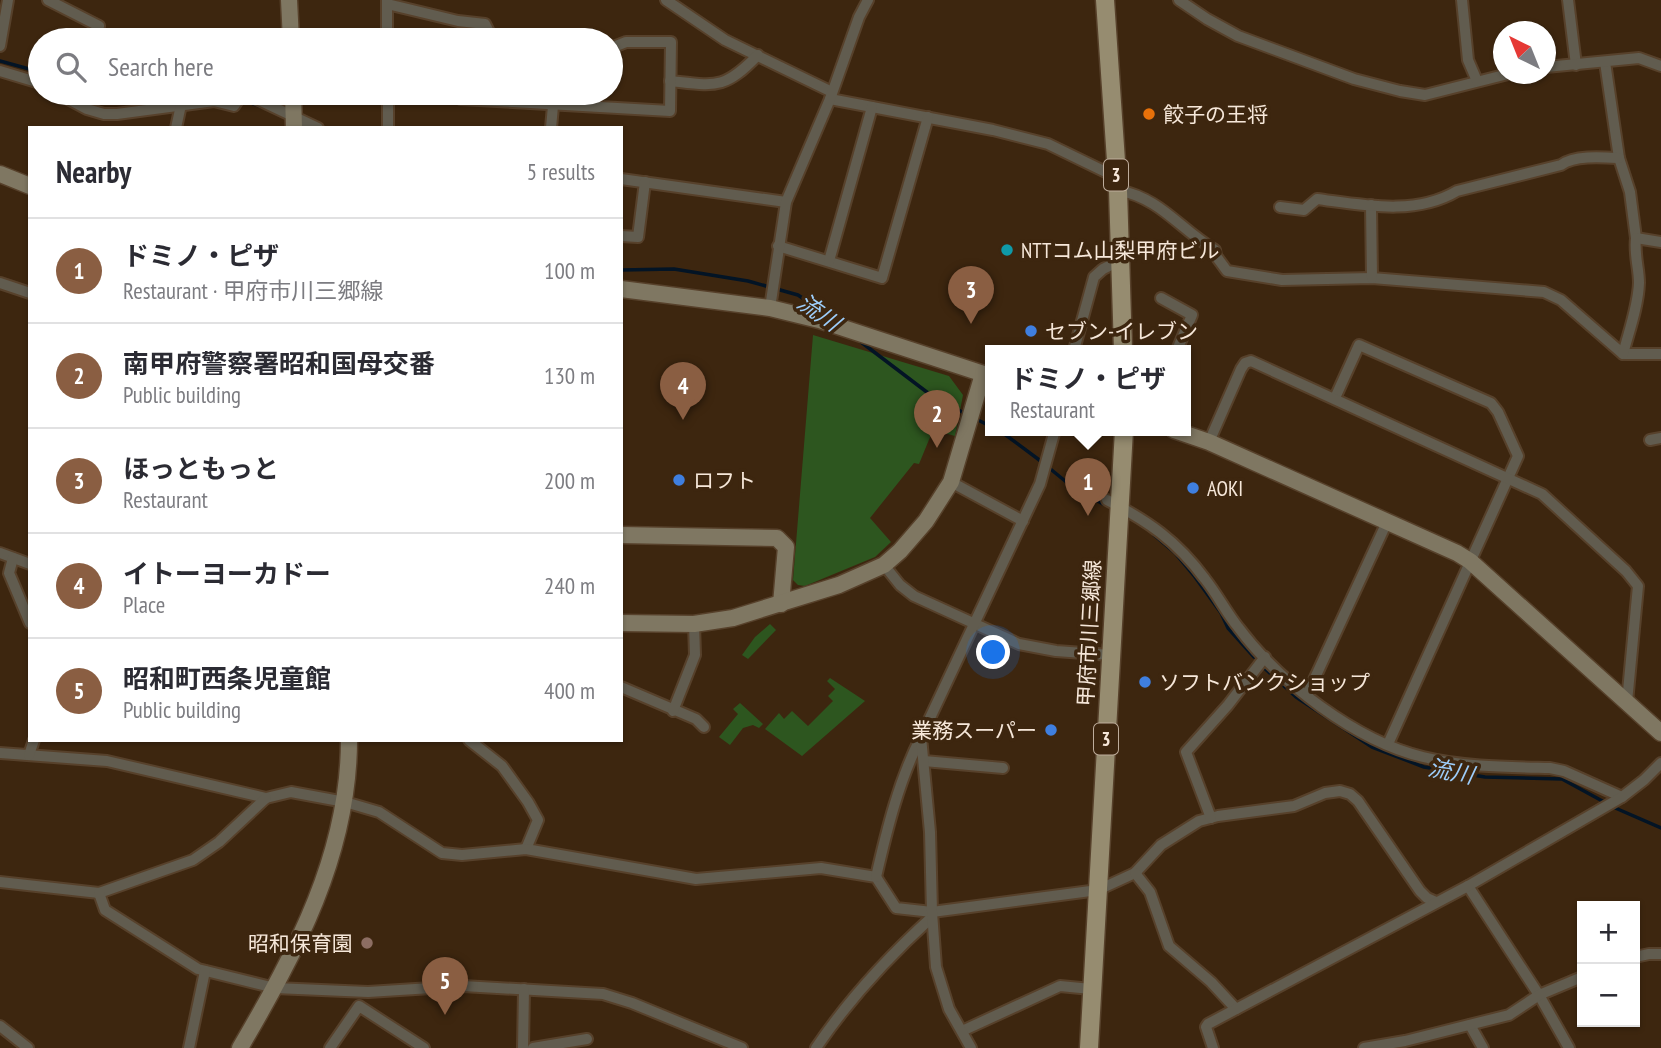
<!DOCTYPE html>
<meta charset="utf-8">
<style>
:root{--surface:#fff;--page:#f2f2f3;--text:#2b2b33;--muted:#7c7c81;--line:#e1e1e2;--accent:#8a5e42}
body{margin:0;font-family:"PT Sans Narrow","Noto Sans JP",sans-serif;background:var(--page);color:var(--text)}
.controls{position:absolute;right:21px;bottom:21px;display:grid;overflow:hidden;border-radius:0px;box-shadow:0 2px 5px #0004}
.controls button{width:63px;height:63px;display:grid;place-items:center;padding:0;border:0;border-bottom:2px solid var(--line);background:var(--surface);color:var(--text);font:35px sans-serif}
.compass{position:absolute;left:1493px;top:21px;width:63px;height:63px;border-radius:50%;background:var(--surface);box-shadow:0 2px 5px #0004;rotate:317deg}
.you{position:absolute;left:994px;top:653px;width:24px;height:24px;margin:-18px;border:5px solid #fff;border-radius:50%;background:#1a73e8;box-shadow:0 0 0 10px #1a73e833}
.badge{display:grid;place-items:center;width:46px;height:46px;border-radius:50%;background:var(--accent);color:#fff;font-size:23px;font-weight:700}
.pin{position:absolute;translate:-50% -58px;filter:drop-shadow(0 2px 4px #0008)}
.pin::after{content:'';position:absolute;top:37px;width:24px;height:21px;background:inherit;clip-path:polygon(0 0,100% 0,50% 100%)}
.popup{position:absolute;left:985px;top:345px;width:206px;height:91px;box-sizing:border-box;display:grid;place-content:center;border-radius:0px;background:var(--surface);filter:drop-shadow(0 2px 5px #0005);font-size:23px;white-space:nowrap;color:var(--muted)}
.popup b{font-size:26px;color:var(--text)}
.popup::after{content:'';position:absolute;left:50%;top:100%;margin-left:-14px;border:14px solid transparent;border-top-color:var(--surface)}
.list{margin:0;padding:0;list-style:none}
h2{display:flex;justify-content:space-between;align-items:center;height:91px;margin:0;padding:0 28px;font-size:30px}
h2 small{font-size:23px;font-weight:400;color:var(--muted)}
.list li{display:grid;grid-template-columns:46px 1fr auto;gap:21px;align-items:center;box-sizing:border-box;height:105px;padding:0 28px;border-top:2px solid var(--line)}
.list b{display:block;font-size:26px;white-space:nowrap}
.list p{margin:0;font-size:23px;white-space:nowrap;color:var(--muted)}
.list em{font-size:23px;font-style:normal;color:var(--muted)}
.icon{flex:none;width:38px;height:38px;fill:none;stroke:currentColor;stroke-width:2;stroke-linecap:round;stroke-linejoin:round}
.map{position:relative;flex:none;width:1661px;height:1048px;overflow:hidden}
.search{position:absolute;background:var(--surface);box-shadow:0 2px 5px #0004;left:28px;top:28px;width:595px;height:77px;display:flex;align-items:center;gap:18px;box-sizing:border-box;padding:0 24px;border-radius:38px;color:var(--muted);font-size:26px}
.panel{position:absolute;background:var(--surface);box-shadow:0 2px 5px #0004;left:28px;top:126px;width:595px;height:616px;border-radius:0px}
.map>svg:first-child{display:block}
.green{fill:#2d561f}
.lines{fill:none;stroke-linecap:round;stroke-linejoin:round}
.stream{stroke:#031425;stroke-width:3.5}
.street-casing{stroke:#57412b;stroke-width:14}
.secondary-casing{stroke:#57412b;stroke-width:19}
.primary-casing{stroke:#57412b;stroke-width:21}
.street{stroke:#615c4f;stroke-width:10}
.secondary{stroke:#7f7762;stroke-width:16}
.primary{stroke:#968c70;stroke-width:18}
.food-dot{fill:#e8710a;stroke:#3d260f;stroke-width:2.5}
.culture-dot{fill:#0f9aa8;stroke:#3d260f;stroke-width:2.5}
.shop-dot{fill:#3f7fe0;stroke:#3d260f;stroke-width:2.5}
.education-dot{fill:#8d6e63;stroke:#3d260f;stroke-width:2.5}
.labels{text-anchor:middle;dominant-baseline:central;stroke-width:7;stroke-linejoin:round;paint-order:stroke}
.shield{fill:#3d260f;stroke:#bead9c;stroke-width:2}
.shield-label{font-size:19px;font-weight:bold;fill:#f6e7d9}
.poi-label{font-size:21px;fill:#f6e7d9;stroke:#3d260f;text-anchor:start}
.street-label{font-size:21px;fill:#f6e7d9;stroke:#3d260f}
.water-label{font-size:23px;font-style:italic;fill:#9dcdfa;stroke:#3d260f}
</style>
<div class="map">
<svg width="1661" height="1048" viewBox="0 0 1661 1048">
<rect width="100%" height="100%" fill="#3d260f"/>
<!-- green -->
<g class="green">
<polygon points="813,335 949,376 963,395 955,436 933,430 919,464 914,463 870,518 891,542 875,557 805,586 798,585 793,580"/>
<polygon points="770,624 776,630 748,659 742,655 755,637"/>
<polygon points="830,678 865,701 802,756 765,729 779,713 784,719 792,711 808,726 833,701 828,696 835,689 827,681"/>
<polygon points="740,703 763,724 759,728 753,725 743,728 730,745 719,737 738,714 733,709"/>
</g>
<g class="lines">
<!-- stream -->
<g class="stream">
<polyline points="0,61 40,72"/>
<polyline points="80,93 105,103 194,93"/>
<polyline points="227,93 264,108"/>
<polyline points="621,270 674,269 748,281 798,295 827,315"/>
<polyline points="857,339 932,396 966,414"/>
<polyline points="976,419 990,426"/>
<polyline points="999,430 1042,462"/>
<polyline points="1048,467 1070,485 1103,504"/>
<polyline points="1154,535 1175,553 1195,577 1221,613 1228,628 1254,657"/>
<polyline points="1261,665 1296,697 1372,747 1424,767 1485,777 1562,779 1606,803"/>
<polyline points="1613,807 1661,828"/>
</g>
<defs>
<g id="street">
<polyline points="48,0 99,26 93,40"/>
<polyline points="666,0 725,40 832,92"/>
<polyline points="1179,0 1207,19 1238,36 1354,79 1400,91 1425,95 1508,74"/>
<polyline points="1462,0 1468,60 1477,81"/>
<polyline points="1568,0 1576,65"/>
<polyline points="387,4 458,21 485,24 493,40"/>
<polyline points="387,40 387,0"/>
<polyline points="0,46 8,0"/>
<polyline points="1605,62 1619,158 1630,192 1636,238 1661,242"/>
<polyline points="1546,67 1639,58 1661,66"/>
<polyline points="0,71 40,83"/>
<path d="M 670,81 C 716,86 724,90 758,55"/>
<polyline points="57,93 87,109 104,114 117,114 214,101 234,106 243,93"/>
<polyline points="96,93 110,96 143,93"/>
<polyline points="244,93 318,128"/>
<polyline points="388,93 388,128"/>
<polyline points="461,99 670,111 671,42 626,42 611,48"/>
<polyline points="830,99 993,130 1048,144 1116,177"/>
<polyline points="176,128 181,105"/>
<polyline points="551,128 553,106"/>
<polyline points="621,179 786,202"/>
<path d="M 1118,190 C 1162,199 1178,228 1215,250 L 1216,256 L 1227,271 L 1282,280 L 1372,278 L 1544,292 L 1561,300 L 1623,354 L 1661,354"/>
<polyline points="1371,205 1372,278"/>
<path d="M 1280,207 L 1304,210 L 1317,199 C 1363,205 1415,216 1457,191 L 1561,165 C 1574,155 1602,157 1619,158"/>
<polyline points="621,236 638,237 645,182"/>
<polyline points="778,246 882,278 928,117"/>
<polyline points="829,261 872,107"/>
<polyline points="0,283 30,293"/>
<polyline points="1161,298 1192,315 1177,350"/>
<polyline points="770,308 786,202 830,99 859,17 868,0"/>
<polyline points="1074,350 1094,277 1103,269 1121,260"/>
<path d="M 1623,354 C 1629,331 1638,307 1639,283 C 1639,268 1634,255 1636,238"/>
<polyline points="1335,398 1359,345 1491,403 1498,412 1518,456 1388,744"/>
<polyline points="1650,440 1661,438"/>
<polyline points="1209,442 1241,369 1245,363 1251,361 1542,494 1626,571 1638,586 1627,702"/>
<polyline points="951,482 1023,521"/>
<path d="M 1107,500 C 1148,521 1177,541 1205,579 C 1217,594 1226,612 1238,627 C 1279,682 1356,741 1423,757 C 1464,767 1508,767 1550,768 L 1564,771 L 1622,797"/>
<polyline points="0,553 30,564"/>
<polyline points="13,558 9,573 30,623"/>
<polyline points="884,565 900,585 914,596 1019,644 1056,651 1111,655"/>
<polyline points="621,687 696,719 704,727"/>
<polyline points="1307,695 1387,522"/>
<polyline points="673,711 695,655 694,624"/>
<polyline points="469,740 502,766 528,802 538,820 526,849"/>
<polyline points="0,753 107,761 266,798 291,792 345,802 379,812 442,853 462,855 526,849 696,879 821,868 876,877 896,908 932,912 1098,890 1135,873 1161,845 1199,821 1218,816 1294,806 1325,793 1340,791 1350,794 1358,801 1420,891 1427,898 1436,902"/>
<polyline points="29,755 34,740"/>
<polyline points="924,761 1003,768"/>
<polyline points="1211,818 1186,752 1228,705 1265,657"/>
<polyline points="1135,873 1150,892 1169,946 1211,982 1236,1009"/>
<path d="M 876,877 C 887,829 899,780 921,737"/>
<polyline points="0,882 99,893 193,860 219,842 266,798"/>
<polyline points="1468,886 1539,995 1569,1048"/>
<polyline points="99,893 105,910 198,969 275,988 368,992 463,986 603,994 632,1003 742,1048"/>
<polyline points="1635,957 1649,954 1661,954"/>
<polyline points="1470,1025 1483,1048"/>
<polyline points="0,1026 28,1048"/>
<polyline points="962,1031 1060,986 1091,989"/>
<polyline points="189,1048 205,971"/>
<polyline points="330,1048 359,1006 424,1048"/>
<polyline points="523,1048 524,989"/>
<polyline points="533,1048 587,1039"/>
<path d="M 816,1048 C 849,999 888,957 932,917"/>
<polyline points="971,1048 949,1009 936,967 932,912 930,832 921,737 1040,484 1055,430"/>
<polyline points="1213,1048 1206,1027 1208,1024 1468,886 1622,797 1644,780 1661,763"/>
<polyline points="1364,1048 1405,1041 1509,1015 1539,995 1582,977"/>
</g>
<g id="secondary">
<polyline points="289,0 291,40"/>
<polyline points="293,93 294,128"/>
<polyline points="0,174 30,186"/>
<polyline points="621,289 770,308 819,320 990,376"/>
<polyline points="1174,430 1209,442 1457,553 1470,561 1661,733"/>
<polyline points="621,535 777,538 786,547 781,604"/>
<polyline points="621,623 694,624 733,618 839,585 884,565 900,551 926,521 951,482 983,374"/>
<path d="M 240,1048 C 296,952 349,854 349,740"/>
</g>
<g id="primary">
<polyline points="1105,0 1118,190 1123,350"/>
<polyline points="1089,1048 1124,430"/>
</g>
</defs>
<!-- street casing -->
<use href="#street" class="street-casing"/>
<!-- secondary casing -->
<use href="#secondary" class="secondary-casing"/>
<!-- primary casing -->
<use href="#primary" class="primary-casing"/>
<!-- street -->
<use href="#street" class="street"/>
<!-- secondary -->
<use href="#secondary" class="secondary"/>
<!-- primary -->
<use href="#primary" class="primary"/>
</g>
<!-- markers -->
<circle class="food-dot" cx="1149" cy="114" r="7"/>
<circle class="culture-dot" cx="1007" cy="250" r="7"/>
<g class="shop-dot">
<circle cx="1031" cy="331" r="7"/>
<circle cx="679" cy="480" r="7"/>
<circle cx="1193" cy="488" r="7"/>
<circle cx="1145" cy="682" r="7"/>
<circle cx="1051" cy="730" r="7"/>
</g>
<circle class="education-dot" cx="367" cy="943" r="7"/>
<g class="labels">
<!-- shield labels -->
<g class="shield">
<rect x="1104" y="159.5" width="24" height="31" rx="5"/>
<rect x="1094" y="723.5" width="24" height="31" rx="5"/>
</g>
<g class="shield-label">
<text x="1116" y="175">3</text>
<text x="1106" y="739">3</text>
</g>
<!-- poi labels -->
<g class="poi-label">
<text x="1163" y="114">餃子の王将</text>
<text x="1021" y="250">NTTコム山梨甲府ビル</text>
<text x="1045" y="331">セブン-イレブン</text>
<text x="693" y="480">ロフト</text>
<text x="1207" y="488">AOKI</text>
<text x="1159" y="682">ソフトバンクショップ</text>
<text x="1037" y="730" text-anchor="end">業務スーパー</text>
<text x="353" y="943" text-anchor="end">昭和保育園</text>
</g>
<!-- street labels -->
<g class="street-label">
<text transform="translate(1089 633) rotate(-87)">甲府市川三郷線</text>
</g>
<!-- water labels -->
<g class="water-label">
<text transform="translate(819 312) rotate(35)">流川</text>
<text transform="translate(1451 771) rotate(11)">流川</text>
</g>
</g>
</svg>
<div class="controls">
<button>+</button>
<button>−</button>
</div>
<svg class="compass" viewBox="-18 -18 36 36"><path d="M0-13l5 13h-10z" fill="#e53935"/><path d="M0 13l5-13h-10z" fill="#7c7c81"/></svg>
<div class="you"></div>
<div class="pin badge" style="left:1088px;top:516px">1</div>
<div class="popup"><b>ドミノ・ピザ</b>Restaurant</div>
<div class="pin badge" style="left:937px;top:448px">2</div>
<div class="pin badge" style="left:971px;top:324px">3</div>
<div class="pin badge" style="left:683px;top:420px">4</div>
<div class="pin badge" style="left:445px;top:1015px">5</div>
<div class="search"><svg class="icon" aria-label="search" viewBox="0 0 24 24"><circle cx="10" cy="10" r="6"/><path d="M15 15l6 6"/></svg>Search here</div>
<section class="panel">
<h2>Nearby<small>5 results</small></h2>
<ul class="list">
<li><span class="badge">1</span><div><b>ドミノ・ピザ</b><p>Restaurant · 甲府市川三郷線</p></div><em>100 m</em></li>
<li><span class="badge">2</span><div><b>南甲府警察署昭和国母交番</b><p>Public building</p></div><em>130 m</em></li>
<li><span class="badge">3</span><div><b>ほっともっと</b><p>Restaurant</p></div><em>200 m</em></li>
<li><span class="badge">4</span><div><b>イトーヨーカドー</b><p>Place</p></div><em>240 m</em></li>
<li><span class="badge">5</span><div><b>昭和町西条児童館</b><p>Public building</p></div><em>400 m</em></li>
</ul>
</section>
</div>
